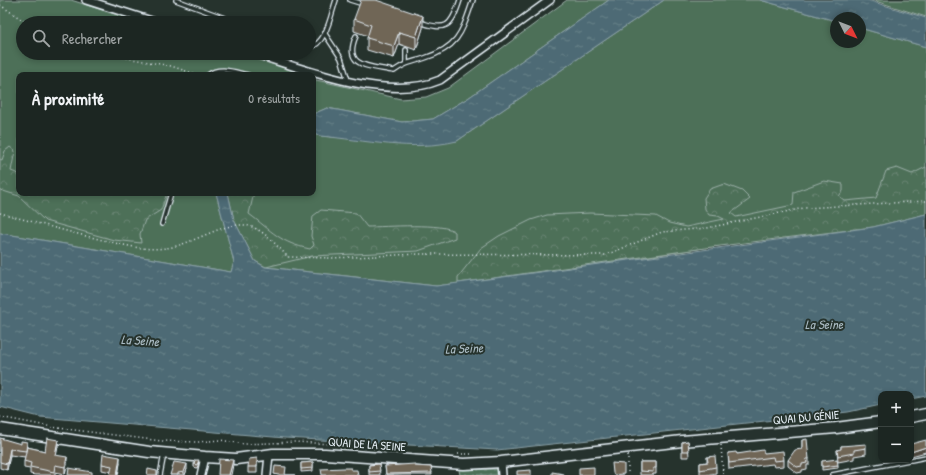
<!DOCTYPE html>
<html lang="fr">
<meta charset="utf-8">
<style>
:root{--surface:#1c2622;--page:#252e2a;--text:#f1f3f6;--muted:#a0a5a5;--line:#3a4340}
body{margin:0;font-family:"Patrick Hand",sans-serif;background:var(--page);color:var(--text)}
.controls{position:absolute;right:12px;bottom:12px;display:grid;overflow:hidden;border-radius:8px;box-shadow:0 2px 6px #0003}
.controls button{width:36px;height:36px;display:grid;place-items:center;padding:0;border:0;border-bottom:1px solid var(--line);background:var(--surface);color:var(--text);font:20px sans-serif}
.compass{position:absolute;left:830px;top:12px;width:36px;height:36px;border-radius:50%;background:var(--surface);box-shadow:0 2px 6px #0003;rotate:132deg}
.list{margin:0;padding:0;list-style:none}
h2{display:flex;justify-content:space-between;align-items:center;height:52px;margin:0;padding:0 16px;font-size:17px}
h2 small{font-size:13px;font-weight:400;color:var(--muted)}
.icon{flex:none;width:22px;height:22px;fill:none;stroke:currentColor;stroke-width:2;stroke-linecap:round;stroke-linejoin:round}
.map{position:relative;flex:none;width:926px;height:475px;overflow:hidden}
.search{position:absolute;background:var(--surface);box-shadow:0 2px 6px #0003;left:16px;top:16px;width:300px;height:44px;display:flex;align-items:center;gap:10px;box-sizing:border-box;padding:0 14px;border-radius:22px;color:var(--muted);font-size:15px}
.panel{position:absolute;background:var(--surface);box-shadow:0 2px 6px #0003;left:16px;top:72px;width:300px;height:124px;border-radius:8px}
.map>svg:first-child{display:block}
.grass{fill:#4e6f59;stroke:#9bb0a8}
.forest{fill:url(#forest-crowns);stroke:#9bb0a8}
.park{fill:url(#park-dots);stroke:#9bb0a8}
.water{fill:url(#water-ripples);stroke:#8ba1a9}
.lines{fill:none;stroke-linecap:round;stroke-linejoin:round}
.lane-casing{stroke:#e8f1f8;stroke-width:6}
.street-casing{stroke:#e8f1f8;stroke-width:10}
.secondary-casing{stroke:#e8f1f8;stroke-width:13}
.path{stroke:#e8f1f8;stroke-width:1.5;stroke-dasharray:1 3;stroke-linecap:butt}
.lane{stroke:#26332d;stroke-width:3.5}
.street{stroke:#26332d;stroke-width:7}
.secondary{stroke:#26332d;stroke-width:10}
.wall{fill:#5f584b;stroke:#e8f1f8}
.shaded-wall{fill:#4e473d;stroke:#e8f1f8}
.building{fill:#6f6657;stroke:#e8f1f8}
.labels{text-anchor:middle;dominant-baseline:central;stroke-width:4;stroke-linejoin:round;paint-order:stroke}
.street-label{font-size:12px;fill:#e8f1f8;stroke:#26332d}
.water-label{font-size:13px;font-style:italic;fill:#aabbc3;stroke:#26332d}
</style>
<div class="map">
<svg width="926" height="475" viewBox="0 0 926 475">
<defs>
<pattern id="forest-crowns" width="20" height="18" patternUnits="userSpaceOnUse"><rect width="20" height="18" fill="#4e6f59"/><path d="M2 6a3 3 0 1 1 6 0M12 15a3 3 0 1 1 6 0" fill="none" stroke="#688472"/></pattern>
<pattern id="park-dots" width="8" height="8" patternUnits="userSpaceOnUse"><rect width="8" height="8" fill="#4e6f59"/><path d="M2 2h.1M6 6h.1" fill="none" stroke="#688472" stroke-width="1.8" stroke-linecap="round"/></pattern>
<pattern id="water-ripples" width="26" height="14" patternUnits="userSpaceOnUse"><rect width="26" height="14" fill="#4d6b74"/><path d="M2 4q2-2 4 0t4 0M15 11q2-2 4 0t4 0" fill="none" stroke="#678189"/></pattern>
</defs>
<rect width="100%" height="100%" fill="#26332d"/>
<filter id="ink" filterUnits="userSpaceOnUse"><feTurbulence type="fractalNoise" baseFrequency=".025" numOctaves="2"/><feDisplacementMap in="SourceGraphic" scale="8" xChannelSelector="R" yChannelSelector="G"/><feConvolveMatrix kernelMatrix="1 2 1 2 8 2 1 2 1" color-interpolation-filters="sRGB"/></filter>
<g filter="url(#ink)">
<!-- grass -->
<g class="grass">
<polygon points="0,0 71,0 143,23 23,23 23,53 237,53 295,71 296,75 253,75 230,69 229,75 19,75 19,193 216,193 234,262 231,272 0,233"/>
<polygon points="567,0 609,0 468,98 433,119 402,122 327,108 313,114 313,80 316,80 401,99 426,97 448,88"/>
<polygon points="664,0 760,0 836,21 836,42 860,42 860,28 926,47 926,214 541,273 436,286 266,267 228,193 313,193 313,132 320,136 356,139 457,141"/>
<polygon points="872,0 926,0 926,17"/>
</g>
<!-- forest -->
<g class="forest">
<polygon points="10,147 15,151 11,171 19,174 19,193 167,193 161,210 145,220 140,234 141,243 114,240 45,221 19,196 0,190 0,159 2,160 5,151"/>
<polygon points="926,167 926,214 873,227 712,247 458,283 458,277 481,248 499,236 531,220 547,215 590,213 656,216 669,223 686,227 724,219 718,216 709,215 705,209 704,198 710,189 724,184 742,191 750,199 731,213 736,217 793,205 794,192 824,181 843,184 843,191 839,196 845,201 876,198 886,171 897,168 912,174"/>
<path d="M 228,193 L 253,193 L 253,197 L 249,214 C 272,231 280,243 310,249 L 314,245 L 311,236 L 313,216 L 321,210 L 356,213 L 367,227 C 384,227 445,222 455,232 L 455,238 L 418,251 L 312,256 L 266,267 L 255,261 L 234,220 Z"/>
</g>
<!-- park -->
<polygon class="park" points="497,469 498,475 460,475 459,470"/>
<!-- water -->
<g class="water">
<path d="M 609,0 L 664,0 L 457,141 C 412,152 365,140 320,136 L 313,132 L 313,114 L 327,108 L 402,122 L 433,119 L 468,98 Z"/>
<polygon points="760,0 867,0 926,18 926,47 860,28 860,18 836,18 836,21"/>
<polygon points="216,193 228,193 234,220 255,261 265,267 436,286 873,227 926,214 926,396 911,399 911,394 881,394 881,405 848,412 497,450 285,438 40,417 0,407 0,233 231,272 234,262"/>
</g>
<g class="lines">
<defs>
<g id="lane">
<polyline points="176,0 238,23"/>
<polyline points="350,0 363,4"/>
<path d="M 419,22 C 446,31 451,28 460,0"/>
<polyline points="325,34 341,58 348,80"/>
<path d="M 356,36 C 342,68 371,66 394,71 C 407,62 410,63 425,58 C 459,47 462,32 473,0"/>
<path d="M 309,47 C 326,46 331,14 336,0"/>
<polyline points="406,63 406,50"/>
<path d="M 208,75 C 219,66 234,72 248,75"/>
<polyline points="162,224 171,193"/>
<polyline points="911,460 926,457"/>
<polyline points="160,475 164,454"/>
<polyline points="832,475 909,460"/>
</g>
<g id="street">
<polyline points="86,0 158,23"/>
<path d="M 253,53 C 305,70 388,102 440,80 L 550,0"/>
<polyline points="501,462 502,475"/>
<polyline points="201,475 205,457"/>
<polyline points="267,475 269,455"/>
</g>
<g id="secondary">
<polyline points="911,417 926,414"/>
<polyline points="0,429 149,452 205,457 236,459 273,454 325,454 464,464 501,462 682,441 836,428 881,422"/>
</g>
</defs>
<!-- lane casing -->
<use href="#lane" class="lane-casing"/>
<!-- street casing -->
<use href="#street" class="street-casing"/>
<!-- secondary casing -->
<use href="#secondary" class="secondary-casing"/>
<!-- path -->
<g class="path">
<polyline points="0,5 27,23"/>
<polyline points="99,53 171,66 198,75"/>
<path d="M 0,213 C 34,222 68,232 103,240 C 124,245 144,251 166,248 C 189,246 221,223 244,225 C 262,227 276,245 288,257 L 332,258 L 419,254 L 606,255 L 662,232 L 707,228 L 804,208 L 926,201"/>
<polyline points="0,417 58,428 162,441 198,442 220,440 244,444 295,442 349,445 357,447 381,449"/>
<polyline points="721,445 723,475"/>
<polyline points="458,454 471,454"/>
<polyline points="628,455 628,475"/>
</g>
<!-- lane -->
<use href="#lane" class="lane"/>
<!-- street -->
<use href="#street" class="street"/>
<!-- secondary -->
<use href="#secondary" class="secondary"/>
</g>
<!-- wall -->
<g class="wall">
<polygon points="354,19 423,28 416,50 399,44 394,58 367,50 367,38 368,36 354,31"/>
<polygon points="0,438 27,447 45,451 58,446 56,455 67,464 65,474 55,472 55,475 35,475 30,474 30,469 24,468 24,461 25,457 10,455 7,470 0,468"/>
<polygon points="802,440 809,459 809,465 807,465 807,469 802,470 802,472 797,473 788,466 788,460 802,449"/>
<polygon points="688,441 689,457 682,457 682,442"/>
<polygon points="841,446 866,448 866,454 854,456 854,459 838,462 837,450 841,450"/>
<polygon points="728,453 737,454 764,453 784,460 784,466 774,467 773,464 729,469"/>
<polygon points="707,457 716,467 716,473 706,475 700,475 700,463 707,462"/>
<polygon points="257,458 257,473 248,473 248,467"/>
<polygon points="822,461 838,465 838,468 822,470"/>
<polygon points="313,462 313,471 301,472 301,463"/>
<polygon points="640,462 656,462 656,474 653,474 653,475 640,475"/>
<polygon points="120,463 118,475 110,475 111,472 102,470 102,464"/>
<polygon points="199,463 197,468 194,467 194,464"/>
<polygon points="379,464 380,475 369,475 369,465"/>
<polygon points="385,466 415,466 431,467 432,475 386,475"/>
<polygon points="187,469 185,475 170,475"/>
</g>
<!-- shaded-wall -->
<g class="shaded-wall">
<polygon points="423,16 423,28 416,50 416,37"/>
<polygon points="399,32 399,44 394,58 394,46"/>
<polygon points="58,440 58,446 55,462 55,455"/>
<polygon points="926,447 926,452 911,456 911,452"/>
<polygon points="10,449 10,455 7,470 7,464"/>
<polygon points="67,457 67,464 65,474 65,467"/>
<polygon points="120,457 120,463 118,475 117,475"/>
<polygon points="233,460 233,465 231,475 229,475"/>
<polygon points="187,464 187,469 185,475 184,475 184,472"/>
</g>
<!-- building -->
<g class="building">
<polygon points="361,0 376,0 423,16 416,37 399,32 394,46 367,38 371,25 354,19"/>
<polygon points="0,438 21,444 21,441 27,442 26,451 10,449 7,464 0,462"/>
<polygon points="47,438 58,440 55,455 67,457 65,467 55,465 54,472 30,467 31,463 24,461 27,447 45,451"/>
<polygon points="807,439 809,459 806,459 807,463 802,464 802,466 797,467 788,460 795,450 802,449 802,440"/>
<polygon points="926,440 926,447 911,452 911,444"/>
<polygon points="688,441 689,451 682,451 682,442"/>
<polygon points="866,444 866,448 854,450 854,453 838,456 837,450 841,449 841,446"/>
<polygon points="763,450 764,453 783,451 784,460 774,461 773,457 729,463 728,453 736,452 737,454"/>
<polygon points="103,454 120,457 117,475 110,475 112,466 102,464"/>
<polygon points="715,456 716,467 700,470 700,463 708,462 707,457"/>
<polygon points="257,458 257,467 248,467 249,459"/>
<polygon points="219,459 233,460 229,475 218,475"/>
<polygon points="837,459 838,465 822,467 822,461"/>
<polygon points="195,460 199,460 197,465 194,464"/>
<polygon points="174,462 187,464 184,472 178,473 178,475 170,475"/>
<polygon points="313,462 313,468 301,469 301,463"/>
<polygon points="640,462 656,462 656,468 653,468 653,472 640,471"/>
<polygon points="612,463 624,464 624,474 614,475 613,473"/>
<polygon points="379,464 380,471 369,472 369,465"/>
<polygon points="415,464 415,466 431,467 432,473 386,474 385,466"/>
<polygon points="275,466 286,467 285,475 295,475 278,475 274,474"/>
<polygon points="594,467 594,475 579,475 579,468"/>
<polygon points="69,468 92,472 92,475 68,475"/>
<polygon points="344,468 351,468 351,470 357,470 358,475 322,475 321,469"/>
<polygon points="148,469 157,471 157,475 147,475"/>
<polygon points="531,470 531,475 517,475 517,471"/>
<polygon points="552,472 564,474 564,475 552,475"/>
</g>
</g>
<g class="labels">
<!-- street labels -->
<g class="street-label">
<text transform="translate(806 417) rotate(-5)">QUAI DU GÉNIE</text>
<text transform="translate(367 444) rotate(4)">QUAI DE LA SEINE</text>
</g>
<!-- water labels -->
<g class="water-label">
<text x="824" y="324">La Seine</text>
<text transform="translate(140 340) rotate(4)">La Seine</text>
<text transform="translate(464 348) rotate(-2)">La Seine</text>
</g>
</g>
</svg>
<div class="controls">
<button>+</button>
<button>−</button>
</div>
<svg class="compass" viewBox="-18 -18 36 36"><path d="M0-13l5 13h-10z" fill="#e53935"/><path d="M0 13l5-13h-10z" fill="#a0a5a5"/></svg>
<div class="search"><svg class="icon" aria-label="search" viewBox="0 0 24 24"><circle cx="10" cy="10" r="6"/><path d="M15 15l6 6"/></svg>Rechercher</div>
<section class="panel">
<h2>À proximité<small>0 résultats</small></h2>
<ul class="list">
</ul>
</section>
</div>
